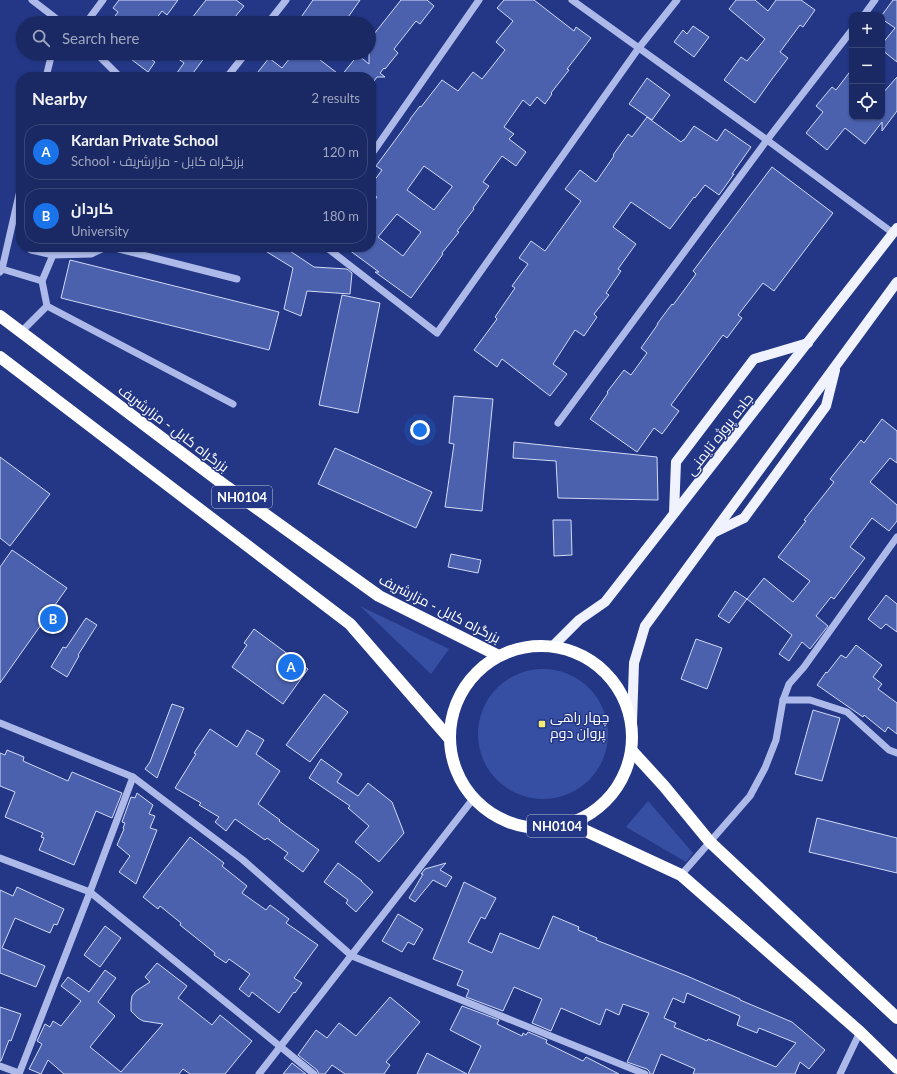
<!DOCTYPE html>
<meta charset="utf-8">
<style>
:root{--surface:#1a2964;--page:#23316a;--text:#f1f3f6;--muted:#9fa6bf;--line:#384578;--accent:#1a73e8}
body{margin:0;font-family:Lato,Cairo,sans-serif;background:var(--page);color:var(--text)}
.controls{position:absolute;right:12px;top:12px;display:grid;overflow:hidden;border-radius:8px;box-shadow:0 1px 3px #0004}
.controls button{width:36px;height:36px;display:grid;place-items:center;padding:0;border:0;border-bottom:1px solid var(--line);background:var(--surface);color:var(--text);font:20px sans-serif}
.you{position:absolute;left:420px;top:430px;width:14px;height:14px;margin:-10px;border:3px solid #fff;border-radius:50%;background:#1a73e8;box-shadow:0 0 0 6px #1a73e833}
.badge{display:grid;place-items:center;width:26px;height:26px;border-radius:50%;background:var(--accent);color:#fff;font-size:13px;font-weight:700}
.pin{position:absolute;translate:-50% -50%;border:2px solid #fff;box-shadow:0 1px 4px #0006}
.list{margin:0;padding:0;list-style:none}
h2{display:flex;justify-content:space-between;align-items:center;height:52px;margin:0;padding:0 16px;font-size:17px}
h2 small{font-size:13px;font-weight:400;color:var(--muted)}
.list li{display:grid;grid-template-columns:26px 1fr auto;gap:12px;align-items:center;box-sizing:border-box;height:56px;margin:0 8px 8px;padding:0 8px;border:1px solid var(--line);border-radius:16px}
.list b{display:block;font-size:15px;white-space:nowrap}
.list p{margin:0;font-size:13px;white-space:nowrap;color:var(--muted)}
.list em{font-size:13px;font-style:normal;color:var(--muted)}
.icon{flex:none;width:22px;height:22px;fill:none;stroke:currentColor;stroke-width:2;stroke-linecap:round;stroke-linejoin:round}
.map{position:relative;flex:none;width:897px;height:1074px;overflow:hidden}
.search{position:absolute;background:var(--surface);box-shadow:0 1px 3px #0004;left:16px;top:16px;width:360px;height:44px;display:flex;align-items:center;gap:10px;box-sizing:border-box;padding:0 14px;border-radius:22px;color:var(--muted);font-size:15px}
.panel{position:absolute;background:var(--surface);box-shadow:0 1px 3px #0004;left:16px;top:72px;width:360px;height:180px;border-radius:16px}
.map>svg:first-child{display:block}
.green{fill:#374fa3}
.building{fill:#4b61ae;stroke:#d1daf7;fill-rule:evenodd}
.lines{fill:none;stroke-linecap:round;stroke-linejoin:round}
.minor{stroke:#adbae9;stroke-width:7}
.major{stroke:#f0f2fe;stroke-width:10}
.highway{stroke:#fff;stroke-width:12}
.poi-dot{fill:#f4ec70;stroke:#233786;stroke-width:1.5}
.labels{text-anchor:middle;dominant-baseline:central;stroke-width:3;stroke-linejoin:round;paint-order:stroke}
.shield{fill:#233786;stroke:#bdc3db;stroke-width:1}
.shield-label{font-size:13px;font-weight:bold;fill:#fff}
.street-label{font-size:14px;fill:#fff;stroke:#233786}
.poi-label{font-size:14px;fill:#fff;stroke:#233786;text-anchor:start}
</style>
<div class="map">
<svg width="897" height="1074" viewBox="0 0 897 1074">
<rect width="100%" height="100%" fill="#233786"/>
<!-- green -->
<g class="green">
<polygon points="360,606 449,649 431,674"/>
<circle cx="543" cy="734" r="65"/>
<polygon points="648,801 693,853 686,862 626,827"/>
</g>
<!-- building -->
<g class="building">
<polygon points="119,0 178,0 167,15 162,11 153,23 110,23 118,12 113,8"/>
<polygon points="206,0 236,0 244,6 230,23 188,23"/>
<polygon points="313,0 360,0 344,23 297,23"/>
<polygon points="401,0 427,0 434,6 420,24 416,21 394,49 398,53 385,69 384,68 380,73 385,77 377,77 371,85 371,77 254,77 269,58 282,68 294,53 311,53 341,76 358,55 369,64 369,30 374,34"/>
<path d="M 504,0 L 534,0 L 574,31 L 576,27 L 591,38 L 567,69 L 569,70 L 551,93 L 552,94 L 545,104 L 537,97 L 530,106 L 523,100 L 504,127 L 514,134 L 509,139 L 526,152 L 516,166 L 502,156 L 483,182 L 489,186 L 473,208 L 474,209 L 457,231 L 459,232 L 442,253 L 443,254 L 411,298 L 375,272 L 379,272 L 345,247 L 371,247 L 371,205 L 377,197 L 371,193 L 371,185 L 382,170 L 376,166 L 410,120 L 410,119 L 420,106 L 421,107 L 442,80 L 458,91 L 473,72 L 482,79 L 505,50 L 496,42 L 513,21 L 497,8 ZM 424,166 L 452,186 L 452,187 L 434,210 L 407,190 ZM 397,214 L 421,232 L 403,256 L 378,237 Z"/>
<polygon points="736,0 755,0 768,11 776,0 801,0 815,10 803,27 800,25 780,52 788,58 772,79 755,103 724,80 741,57 747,61 765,39 729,9"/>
<polygon points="893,0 897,0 897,62 882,50 882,44 895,28 882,19 882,15"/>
<polygon points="693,26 709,37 694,57 674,42 683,30 687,34"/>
<polygon points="123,53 142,53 155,62 148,72"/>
<polygon points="170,53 208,53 190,77 174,77 184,63"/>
<polygon points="852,69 852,117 882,117 882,94 897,77 897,111 882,131 882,122 865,144 845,128 827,150 806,133 823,112 816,106 832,87 836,90"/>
<polygon points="647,78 670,95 652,120 629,104"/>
<polygon points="647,117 681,142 683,140 684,140 694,126 717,141 725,129 751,147 732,174 734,174 719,195 705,185 695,198 694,197 670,229 631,202 613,227 636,244 618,269 621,271 606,293 609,295 594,314 597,317 584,336 575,330 553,364 567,374 550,396 502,359 497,367 474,350 497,319 495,317 515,288 512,286 528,264 519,258 531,241 545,251 581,201 565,189 580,170 596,182 614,156 613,155 628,134 632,137"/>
<polygon points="772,167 833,213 774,291 763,283 738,315 742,318 727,338 723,335 671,405 679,411 662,434 654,428 637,452 590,419 608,393 607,392 624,370 631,375 647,353 641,348 658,324 657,324 672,304 673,305 696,274 693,271"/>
<polygon points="259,247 284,247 314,267 347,269 352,273 350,294 307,291 301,316 284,309 293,268"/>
<polygon points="70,260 279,312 269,350 61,298"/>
<polygon points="342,295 380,303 358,413 319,405"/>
<polygon points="454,396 493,399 482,511 445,507 454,444 449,443"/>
<polygon points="882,419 897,431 897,463 890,458 870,482 897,505 897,521 889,531 872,518 850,547 865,558 834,599 831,597 816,616 828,626 810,649 802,642 789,661 779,654 792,635 747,599 764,578 793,602 810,581 778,557 806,521 804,520 834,482 830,479 861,440 864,443"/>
<polygon points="514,442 657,457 658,500 558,498 556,461 513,458"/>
<polygon points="335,448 432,492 416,528 318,484"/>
<polygon points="0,457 50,494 10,546 0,538"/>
<polygon points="553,520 571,520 572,555 554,556"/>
<polygon points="12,550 67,588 0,683 0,567"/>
<polygon points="451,554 481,560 478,573 448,567"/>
<polygon points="735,591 747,599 729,623 718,616"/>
<polygon points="886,595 897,604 897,632 886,624 881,629 868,619"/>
<polygon points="86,618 97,625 78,655 79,656 67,677 51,667 63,647 66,648"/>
<polygon points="254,629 308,669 283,704 232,667 247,645 244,643"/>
<polygon points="696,639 722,648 707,689 681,679"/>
<polygon points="856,645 882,665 873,677 882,684 878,689 897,703 897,734 888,727 885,732 864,715 863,717 817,685 826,672 827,673 841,655 846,658"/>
<polygon points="324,694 348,712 310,762 286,745"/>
<polygon points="172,704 184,708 157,778 145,769 150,762"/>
<polygon points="813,710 840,718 822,781 795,774"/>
<polygon points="210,729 237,747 247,730 264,740 256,754 280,771 258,804 280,820 279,821 319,850 303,872 284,858 288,853 267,838 265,840 235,819 226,831 215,822 219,817 199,805 201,803 175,788 196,754 194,753"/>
<polygon points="7,750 24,757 23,761 68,781 72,772 122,793 112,818 96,811 74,865 39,850 44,838 41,837 43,833 5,817 15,792 0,786 0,753 5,755"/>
<polygon points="321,759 342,774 337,782 358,796 368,783 392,802 404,833 379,862 355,842 369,826 348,808 350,806 309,778"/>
<polygon points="137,793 153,805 149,814 155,816 150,828 157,830 136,884 119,872 130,856 117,845 124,829 123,828 125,823 122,822 131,797 135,798"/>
<polygon points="817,818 897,838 897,873 809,852"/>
<polygon points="190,837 224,863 222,866 247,886 242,893 266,910 270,905 289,919 286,923 318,945 294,978 302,983 295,993 294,992 279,1013 252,992 249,997 239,989 250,974 229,959 226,963 214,955 215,953 180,925 181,923 160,906 158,909 143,897"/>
<polygon points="338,863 362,881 361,881 373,892 356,912 346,903 348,900 324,882"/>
<polygon points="446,863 440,870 452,877 446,887 433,880 415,902 409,898 423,874 421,874 425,869"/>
<path d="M 464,882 L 496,898 L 485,919 L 481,917 L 468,942 L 492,953 L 500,933 L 539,949 L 553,916 L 579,927 L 578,930 L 597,938 L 596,940 L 687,976 L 740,999 L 740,1000 L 792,1022 L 825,1050 L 809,1069 L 800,1062 L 795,1074 L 693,1074 L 695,1069 L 661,1054 L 653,1074 L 650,1074 L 649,1071 L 647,1069 L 627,1062 L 649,1013 L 623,1004 L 619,1015 L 606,1009 L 600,1025 L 561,1008 L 551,1031 L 532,1023 L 542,999 L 514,987 L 503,1011 L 466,997 L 469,990 L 457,985 L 463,971 L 433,959 ZM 687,993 L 740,1016 L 737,1025 L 757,1033 L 759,1028 L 796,1043 L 776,1067 L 708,1039 L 707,1041 L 674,1027 L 676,1023 L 664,1018 L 673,998 L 684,1003 Z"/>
<polygon points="17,887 64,909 57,925 54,924 50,933 15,918 2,948 45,966 36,987 0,973 0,890 13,896"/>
<polygon points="398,914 423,929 414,945 408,942 402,952 382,941"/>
<polygon points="105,926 121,938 100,967 84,955"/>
<polygon points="157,963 187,986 178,998 212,1025 220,1015 252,1041 225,1074 190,1074 183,1069 179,1074 64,1074 48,1060 41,1074 29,1069 42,1044 37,1041 45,1024 50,1027 53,1021 61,1026 81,1001 61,986 68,977 89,992 105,970 116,978 98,1002 115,1016 90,1047 121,1072 163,1024 143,1021 138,1018 131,1011 131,1002 132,996 136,991 150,982 145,977"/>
<polygon points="390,997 420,1022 386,1062 390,1065 384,1074 345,1074 332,1065 325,1074 319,1074 317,1070 298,1055 316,1030 327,1038 339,1023 356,1036"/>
<polygon points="462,1006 499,1020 497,1024 522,1036 523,1033 526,1035 528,1032 547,1040 546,1043 583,1061 586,1057 619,1074 468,1074 481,1046 450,1030"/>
<polygon points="0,1007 21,1014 11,1041 9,1040 1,1061 0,1061"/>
<polygon points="427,1053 467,1074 417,1074"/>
<polygon points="292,1063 306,1074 283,1074"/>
</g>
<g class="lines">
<!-- minor -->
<g class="minor">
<polyline points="32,0 62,23"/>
<polyline points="572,0 767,140 893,233"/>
<polyline points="864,15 875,0"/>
<polyline points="86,23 103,0"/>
<polyline points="268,23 286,0"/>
<polyline points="96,53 120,77"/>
<polyline points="46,77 52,53"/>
<polyline points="227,77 246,53"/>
<polyline points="371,155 479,0"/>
<polyline points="31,247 31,250 53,255 91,254 106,247"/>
<polyline points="111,247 237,279"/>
<polyline points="326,247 437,333 638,49 677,0"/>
<polyline points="53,255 42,281 47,306 233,404"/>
<polyline points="2,269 42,281"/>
<polyline points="0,272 2,269 21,186"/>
<polyline points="21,332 47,306"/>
<polyline points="558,423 767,140 852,30"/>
<polyline points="783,700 810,700 847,712 889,750 897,753"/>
<polyline points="0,723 133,777 243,860 352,956 645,1074"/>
<polyline points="0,858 90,892 314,1074"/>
<polyline points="681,875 750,796 765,768 776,740 783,700 789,684 804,667 897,537"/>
<polyline points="0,1066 19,1073"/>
<polyline points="19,1074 90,892 133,777"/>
<polyline points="259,1074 473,799"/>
<polyline points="840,1074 860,1032"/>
</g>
<!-- major -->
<g class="major">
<polyline points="674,513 676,462 754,359 808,343"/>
<polyline points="715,532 744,518 826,406 835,370"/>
<polyline points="553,646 579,620 605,602 897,228"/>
<polyline points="632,722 634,663 645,626 897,282"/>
</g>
<!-- highway -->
<g class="highway">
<polyline points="0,316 227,487 379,596 499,656"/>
<polyline points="0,357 350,624 449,738"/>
<circle cx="541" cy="737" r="91"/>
<polyline points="632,751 664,786 710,842 897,1018"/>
<polyline points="571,824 681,875 860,1032 897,1068"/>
</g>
</g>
<!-- markers -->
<rect class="poi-dot" x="538" y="720" width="8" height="8" rx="2"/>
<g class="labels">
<!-- shield labels -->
<g class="shield">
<rect x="212" y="486" width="60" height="22" rx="3"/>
<rect x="527" y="815" width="60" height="22" rx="3"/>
</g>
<g class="shield-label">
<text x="242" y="497">NH0104</text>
<text x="557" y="826">NH0104</text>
</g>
<!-- street labels -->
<g class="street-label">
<text transform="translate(174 428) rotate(37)">بزرگراه کابل - مزارشریف</text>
<text transform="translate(719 434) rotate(-52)">جاده پروژه تایمنی</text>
<text transform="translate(440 608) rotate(27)">بزرگراه کابل - مزارشریف</text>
</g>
<!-- poi labels -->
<g class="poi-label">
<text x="550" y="716">چهار راهی<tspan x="550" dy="16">پروان دوم</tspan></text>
</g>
</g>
</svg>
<div class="controls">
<button>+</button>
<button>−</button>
<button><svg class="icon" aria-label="locate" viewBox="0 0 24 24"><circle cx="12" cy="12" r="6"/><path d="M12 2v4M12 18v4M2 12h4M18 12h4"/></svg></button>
</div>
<div class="you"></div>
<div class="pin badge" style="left:291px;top:667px">A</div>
<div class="pin badge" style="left:53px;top:619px">B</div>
<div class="search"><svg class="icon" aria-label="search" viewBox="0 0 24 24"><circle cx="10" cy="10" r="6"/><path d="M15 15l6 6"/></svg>Search here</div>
<section class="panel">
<h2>Nearby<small>2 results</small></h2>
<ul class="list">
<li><span class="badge">A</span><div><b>Kardan Private School</b><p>School · بزرگراه کابل - مزارشریف</p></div><em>120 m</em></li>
<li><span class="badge">B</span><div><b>کاردان</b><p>University</p></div><em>180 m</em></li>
</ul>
</section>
</div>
